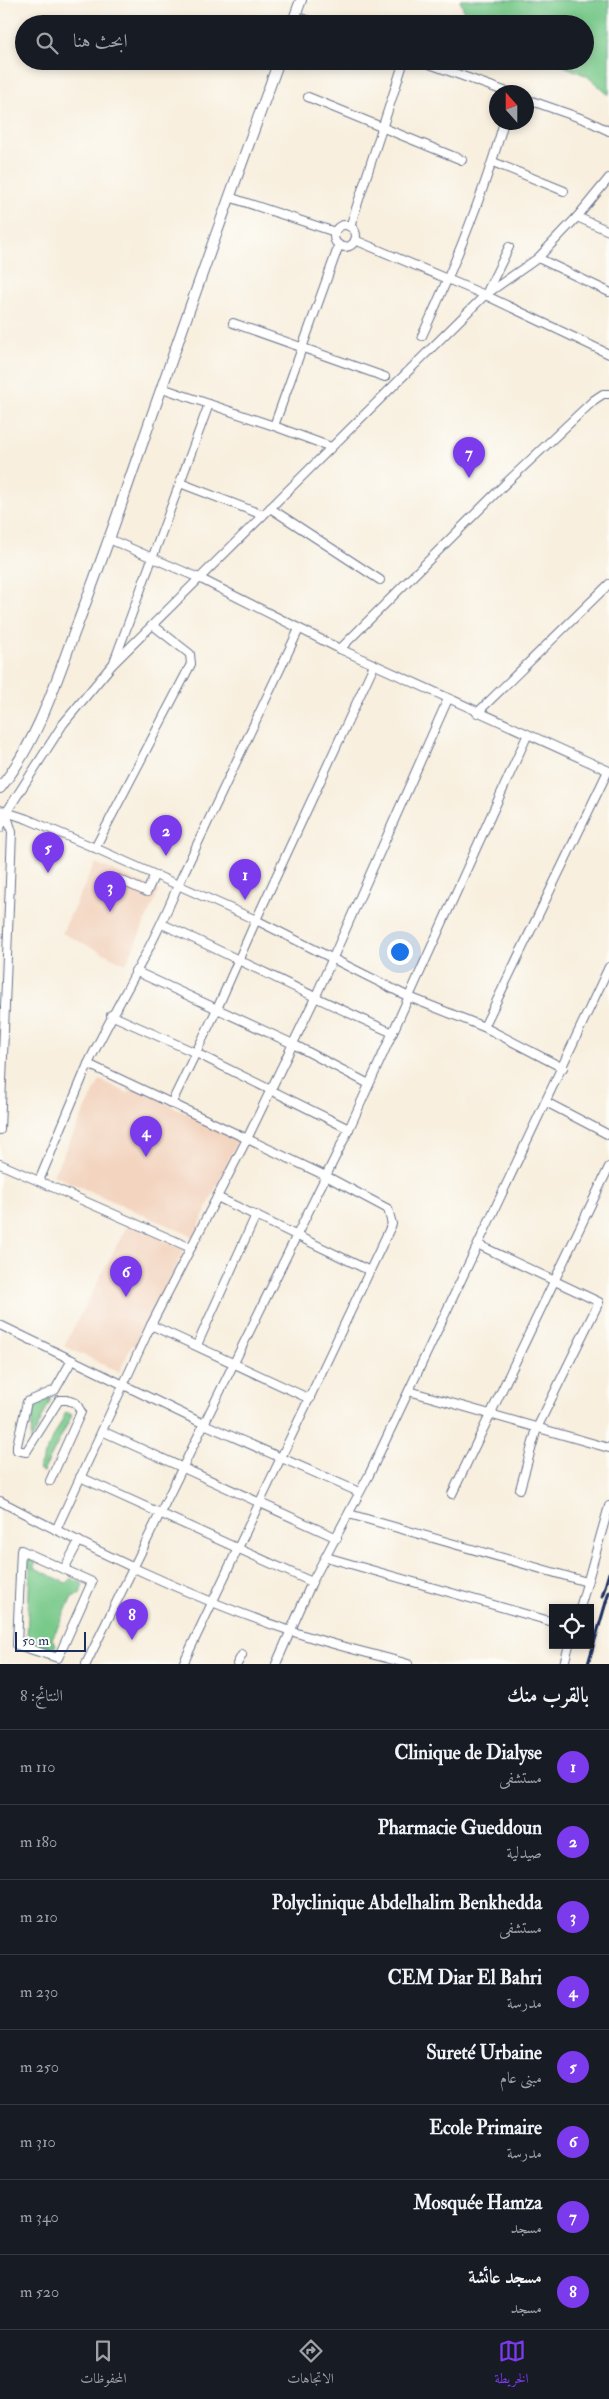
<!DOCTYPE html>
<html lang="ar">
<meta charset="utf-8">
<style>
:root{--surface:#171b24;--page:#20242c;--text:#f1f3f6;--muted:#9ea1a6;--line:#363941;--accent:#7c3aed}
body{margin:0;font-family:"IM FELL Double Pica",Amiri,serif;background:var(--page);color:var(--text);direction:rtl}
.controls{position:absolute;right:15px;bottom:15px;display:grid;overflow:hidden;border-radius:0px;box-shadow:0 2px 8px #0003}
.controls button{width:45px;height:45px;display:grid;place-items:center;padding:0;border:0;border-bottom:1px solid var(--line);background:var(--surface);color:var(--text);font:25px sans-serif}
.compass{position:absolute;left:489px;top:85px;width:45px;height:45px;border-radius:50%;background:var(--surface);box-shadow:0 2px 8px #0003;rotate:339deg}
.scale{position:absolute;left:15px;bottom:12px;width:71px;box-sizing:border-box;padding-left:5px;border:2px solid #1b2f5e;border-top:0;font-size:14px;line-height:18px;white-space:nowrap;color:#1b2f5e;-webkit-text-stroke:4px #fdfcf7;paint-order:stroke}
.you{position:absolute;left:399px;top:951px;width:18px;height:18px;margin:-12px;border:4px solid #fff;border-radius:50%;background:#1a73e8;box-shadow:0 0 0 8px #1a73e833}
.badge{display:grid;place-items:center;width:32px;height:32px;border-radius:50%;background:var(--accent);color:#fff;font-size:16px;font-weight:700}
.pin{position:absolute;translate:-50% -41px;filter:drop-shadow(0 1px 2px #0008)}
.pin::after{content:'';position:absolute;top:26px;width:18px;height:15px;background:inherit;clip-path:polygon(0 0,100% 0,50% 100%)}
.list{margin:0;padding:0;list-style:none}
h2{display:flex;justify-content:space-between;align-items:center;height:65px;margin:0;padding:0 20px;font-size:21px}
h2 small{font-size:16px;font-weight:400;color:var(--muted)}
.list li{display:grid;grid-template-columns:32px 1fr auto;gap:15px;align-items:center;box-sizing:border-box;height:75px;padding:0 20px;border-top:1px solid var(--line)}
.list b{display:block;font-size:19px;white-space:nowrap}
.list p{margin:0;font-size:16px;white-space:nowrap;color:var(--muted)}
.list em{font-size:16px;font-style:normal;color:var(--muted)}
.icon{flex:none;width:28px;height:28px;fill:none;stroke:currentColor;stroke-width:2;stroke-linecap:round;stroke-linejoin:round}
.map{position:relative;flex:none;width:609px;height:1664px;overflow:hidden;direction:ltr}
.search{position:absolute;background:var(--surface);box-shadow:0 2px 8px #0003;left:15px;right:15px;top:15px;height:55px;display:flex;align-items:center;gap:12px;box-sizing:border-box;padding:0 18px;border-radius:28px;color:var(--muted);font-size:19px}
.sheet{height:665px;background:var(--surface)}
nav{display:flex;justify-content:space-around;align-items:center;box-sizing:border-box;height:70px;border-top:1px solid var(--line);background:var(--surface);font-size:14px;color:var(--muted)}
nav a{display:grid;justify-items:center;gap:2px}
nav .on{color:var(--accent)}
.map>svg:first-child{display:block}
.built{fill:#f3d4bf}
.green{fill:#78c98a;stroke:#4a7c74}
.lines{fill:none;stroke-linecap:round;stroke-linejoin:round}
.minor-casing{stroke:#68728b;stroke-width:10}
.tertiary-casing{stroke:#68728b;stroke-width:12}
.minor{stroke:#fff;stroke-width:8}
.tertiary{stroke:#fff;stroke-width:10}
.rail{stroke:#1b2f5e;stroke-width:3}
</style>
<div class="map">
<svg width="609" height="1664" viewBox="0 0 609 1664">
<rect width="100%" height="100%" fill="#fdfcf7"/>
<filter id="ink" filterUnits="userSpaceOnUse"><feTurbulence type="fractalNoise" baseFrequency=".02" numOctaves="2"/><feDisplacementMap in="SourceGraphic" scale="10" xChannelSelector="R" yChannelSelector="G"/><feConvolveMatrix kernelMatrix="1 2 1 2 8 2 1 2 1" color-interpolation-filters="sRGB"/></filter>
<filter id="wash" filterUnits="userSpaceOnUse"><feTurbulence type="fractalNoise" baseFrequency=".0096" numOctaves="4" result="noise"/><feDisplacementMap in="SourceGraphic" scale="20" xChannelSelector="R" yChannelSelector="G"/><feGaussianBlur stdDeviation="1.12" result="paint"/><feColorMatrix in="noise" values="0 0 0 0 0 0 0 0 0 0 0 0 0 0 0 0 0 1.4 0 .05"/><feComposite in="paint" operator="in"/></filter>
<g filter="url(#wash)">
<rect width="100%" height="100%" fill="#f8efde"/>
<!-- built -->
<g class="built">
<polygon points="95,863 159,891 126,964 62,933"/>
<polygon points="100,1080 128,1093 131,1086 238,1139 194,1237 53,1175"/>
<polygon points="128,1224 184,1250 139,1347 132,1345 119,1372 64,1346"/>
</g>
<!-- green -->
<g class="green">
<polygon points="460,0 609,0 609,95 587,76 552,61 585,61 585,24 469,24"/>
<polygon points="48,1399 51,1399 31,1442 32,1408"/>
<polygon points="66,1412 72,1415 43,1472 38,1469"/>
<polygon points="24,1557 37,1562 33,1567 66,1583 71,1578 83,1584 80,1594 72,1597 52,1639 56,1645 54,1648 20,1642 20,1639 27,1637 30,1567 24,1565"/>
</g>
</g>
<g filter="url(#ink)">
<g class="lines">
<defs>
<g id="minor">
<polyline points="295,16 318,24"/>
<polyline points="421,61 507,92"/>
<polyline points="308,97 462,160"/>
<polyline points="526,99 586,120 609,131"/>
<polyline points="493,162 564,191"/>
<polyline points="229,197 335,232"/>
<polyline points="577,217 609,231"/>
<circle cx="345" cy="236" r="11"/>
<polyline points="350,227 404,61"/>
<polyline points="355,240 485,295 609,354"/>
<polyline points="538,258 609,292"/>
<polyline points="486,294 509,247"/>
<polyline points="233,323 385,377"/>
<path d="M 422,336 C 454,267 483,196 504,122"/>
<polyline points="162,388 274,426 339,245"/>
<polyline points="274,426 331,447"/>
<polyline points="180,483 263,515"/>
<polyline points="270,508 380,580"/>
<polyline points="109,539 201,579 340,649 609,771"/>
<polyline points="340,649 505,484 594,400 603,394 609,394"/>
<polyline points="114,662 209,404"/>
<polyline points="477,713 609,584"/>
<polyline points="0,810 27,819 95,848 256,920 409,997 484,1027 563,1068"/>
<polyline points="6,813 63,724 112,665 485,295 538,258 577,217 609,178"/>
<polyline points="0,828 6,813 12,832 0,1130"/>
<polyline points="95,848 191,664 190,654 154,626"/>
<polyline points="118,879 147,892 154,876"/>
<path d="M 162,924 C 240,959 315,999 393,1033"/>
<polyline points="135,971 293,1044 369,1084"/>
<polyline points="111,1015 196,1053 349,1129"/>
<polyline points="484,1027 608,771"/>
<polyline points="546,1102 609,1135"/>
<polyline points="171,1104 217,1009 256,920 374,665"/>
<polyline points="0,1164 191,1248"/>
<polyline points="39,1181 88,1064"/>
<polyline points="217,1197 370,1271"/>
<polyline points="479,1245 599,1302 537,1428 520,1489"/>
<polyline points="0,1325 204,1424 359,1492"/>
<polyline points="151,1325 310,1399"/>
<polyline points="197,1345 256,1215"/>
<polyline points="409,1391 609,1448"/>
<polyline points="102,1431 337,1538"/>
<polyline points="80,1477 312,1582"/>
<polyline points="50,1481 81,1412 76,1403 67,1400 59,1400 26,1452 17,1450 17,1445 27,1402 55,1390 72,1360"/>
<polyline points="452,1494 609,1167"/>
<path d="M 0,1501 C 94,1550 190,1598 291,1631 C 329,1644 369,1653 408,1664"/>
<polyline points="349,1514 587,1582"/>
<polyline points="56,1530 151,1325 247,1139 315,998 448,699"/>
<polygon points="21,1550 92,1582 58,1658 17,1645"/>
<polyline points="326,1557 553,1622"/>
<polyline points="64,1569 79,1541"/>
<polyline points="580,1608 609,1506"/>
<polyline points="86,1664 349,1129 527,736"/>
<path d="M 183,1664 L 392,1224 L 388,1209 L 326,1176 L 88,1064 C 117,1004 153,947 178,885 L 299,629"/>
<polyline points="237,1664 242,1655"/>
<polyline points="276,1664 312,1582 369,1475 609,967"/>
<polyline points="564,1664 569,1645"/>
</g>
<g id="tertiary">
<polyline points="292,24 301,0"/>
<path d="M 0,788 C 34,746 52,694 70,644 C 89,594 108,544 125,493 C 175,349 226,205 279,61"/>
</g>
</defs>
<!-- minor casing -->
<use href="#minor" class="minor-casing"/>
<!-- tertiary casing -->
<use href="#tertiary" class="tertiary-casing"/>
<!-- minor -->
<use href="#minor" class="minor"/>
<!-- tertiary -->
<use href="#tertiary" class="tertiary"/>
<!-- rail -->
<g class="rail">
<polyline points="602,1597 609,1573"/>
<polyline points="588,1664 609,1592"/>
</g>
</g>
</g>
</svg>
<div class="controls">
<button><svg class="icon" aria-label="locate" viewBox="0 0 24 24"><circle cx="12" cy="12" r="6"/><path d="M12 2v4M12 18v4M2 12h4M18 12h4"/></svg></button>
</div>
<svg class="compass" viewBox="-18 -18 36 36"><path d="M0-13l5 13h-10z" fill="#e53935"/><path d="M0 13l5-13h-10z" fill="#9ea1a6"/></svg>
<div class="scale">50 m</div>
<div class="you"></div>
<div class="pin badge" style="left:245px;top:900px">1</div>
<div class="pin badge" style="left:166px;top:856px">2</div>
<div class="pin badge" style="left:110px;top:912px">3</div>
<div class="pin badge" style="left:146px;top:1157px">4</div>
<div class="pin badge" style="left:48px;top:873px">5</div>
<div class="pin badge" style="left:126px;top:1297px">6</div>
<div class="pin badge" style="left:469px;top:478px">7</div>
<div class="pin badge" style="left:132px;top:1640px">8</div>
<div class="search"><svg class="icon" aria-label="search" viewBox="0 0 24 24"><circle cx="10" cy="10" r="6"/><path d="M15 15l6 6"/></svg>ابحث هنا</div>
</div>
<section class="sheet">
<h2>بالقرب منك<small>النتائج: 8</small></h2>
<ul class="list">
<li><span class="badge">1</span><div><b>Clinique de Dialyse</b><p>مستشفى</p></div><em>110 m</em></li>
<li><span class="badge">2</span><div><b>Pharmacie Gueddoun</b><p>صيدلية</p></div><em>180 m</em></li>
<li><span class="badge">3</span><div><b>Polyclinique Abdelhalim Benkhedda</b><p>مستشفى</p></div><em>210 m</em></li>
<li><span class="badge">4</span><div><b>CEM Diar El Bahri</b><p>مدرسة</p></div><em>230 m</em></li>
<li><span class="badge">5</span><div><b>Sureté Urbaine</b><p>مبنى عام</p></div><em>250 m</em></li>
<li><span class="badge">6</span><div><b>Ecole Primaire</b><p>مدرسة</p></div><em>310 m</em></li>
<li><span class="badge">7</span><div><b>Mosquée Hamza</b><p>مسجد</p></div><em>340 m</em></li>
<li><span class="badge">8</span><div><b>مسجد عائشة</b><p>مسجد</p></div><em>520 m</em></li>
</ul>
</section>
<nav>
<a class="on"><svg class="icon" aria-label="map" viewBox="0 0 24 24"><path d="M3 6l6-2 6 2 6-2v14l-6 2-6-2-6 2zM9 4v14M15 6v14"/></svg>الخريطة</a>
<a><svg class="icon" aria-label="directions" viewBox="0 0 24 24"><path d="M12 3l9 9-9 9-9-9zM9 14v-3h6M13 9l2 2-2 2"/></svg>الاتجاهات</a>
<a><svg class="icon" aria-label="saved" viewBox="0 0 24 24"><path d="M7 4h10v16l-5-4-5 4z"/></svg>المحفوظات</a>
</nav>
